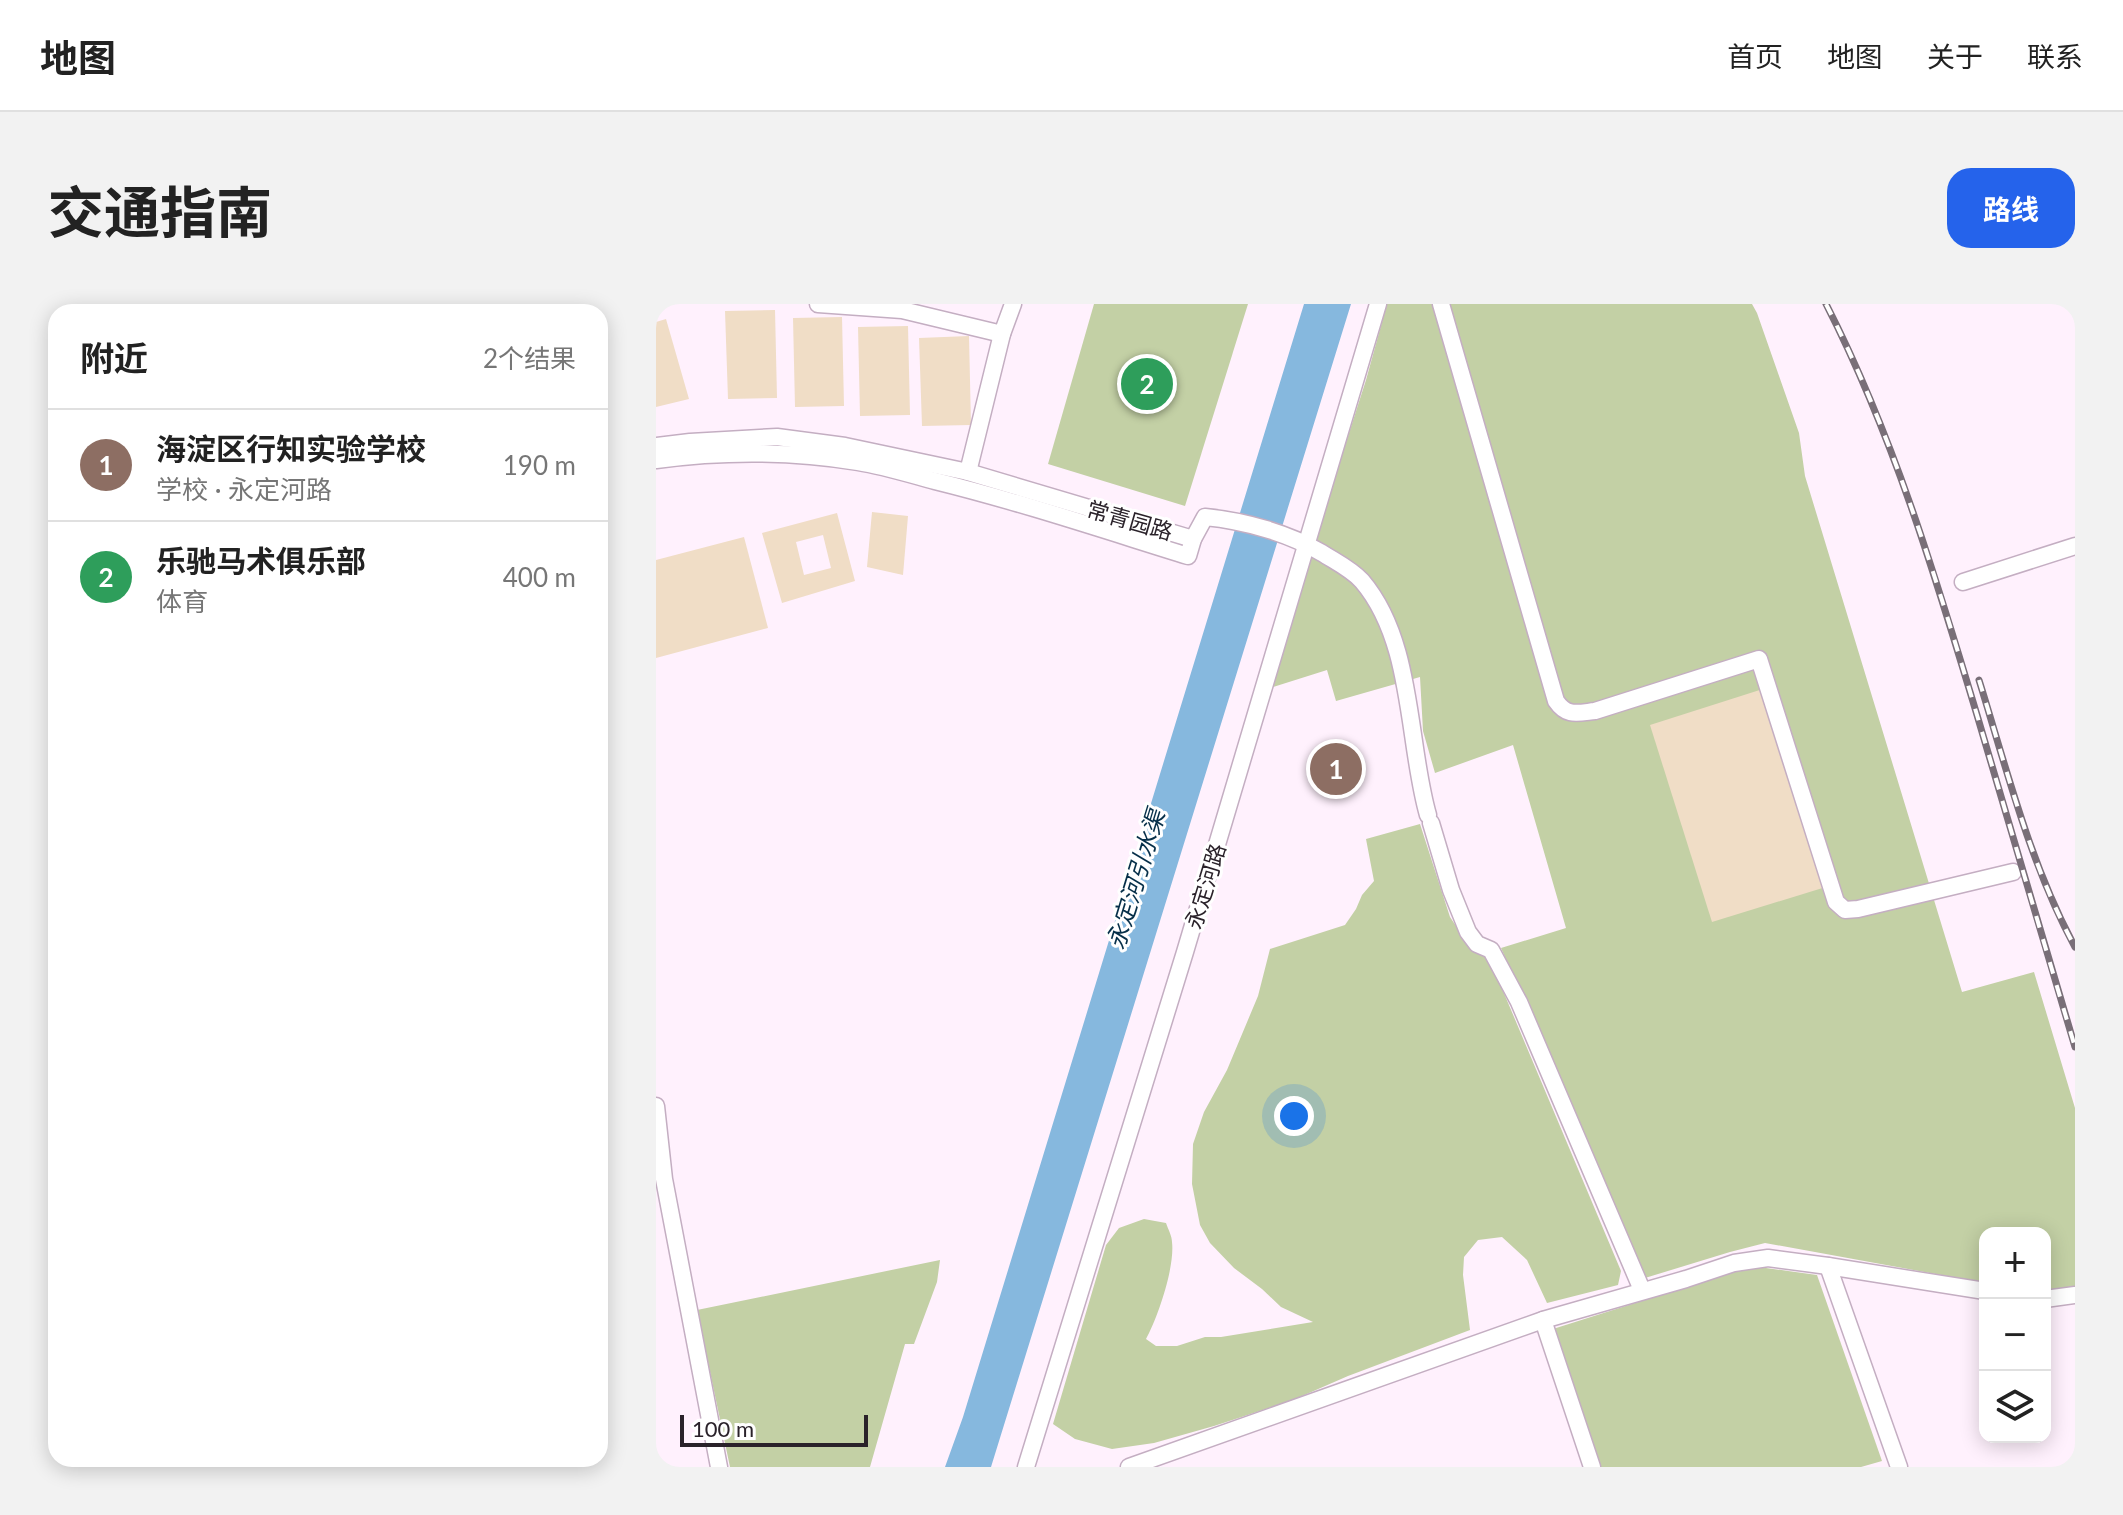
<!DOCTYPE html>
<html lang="zh">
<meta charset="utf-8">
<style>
:root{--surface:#fff;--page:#f2f2f2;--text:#222;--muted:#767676;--line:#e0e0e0;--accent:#2563eb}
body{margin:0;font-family:Lato,"Noto Sans SC",sans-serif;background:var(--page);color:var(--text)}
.controls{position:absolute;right:24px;bottom:24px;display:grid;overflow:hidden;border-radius:16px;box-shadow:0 4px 20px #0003}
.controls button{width:72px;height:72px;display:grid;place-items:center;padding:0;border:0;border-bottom:2px solid var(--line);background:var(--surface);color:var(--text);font:40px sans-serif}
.scale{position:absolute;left:24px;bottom:20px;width:188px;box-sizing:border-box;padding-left:8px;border:4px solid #2a222a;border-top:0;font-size:22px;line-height:28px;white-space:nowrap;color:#2a222a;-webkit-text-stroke:6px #fff;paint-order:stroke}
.you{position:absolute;left:638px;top:812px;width:28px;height:28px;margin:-20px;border:6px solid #fff;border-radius:50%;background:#1a73e8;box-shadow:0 0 0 12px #1a73e833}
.badge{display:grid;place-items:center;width:52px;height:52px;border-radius:50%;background:var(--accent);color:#fff;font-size:26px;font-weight:700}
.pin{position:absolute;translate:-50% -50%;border:4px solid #fff;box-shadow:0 2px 8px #0006}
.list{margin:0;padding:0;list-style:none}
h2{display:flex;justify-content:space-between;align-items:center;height:104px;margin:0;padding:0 32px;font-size:34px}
h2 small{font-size:26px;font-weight:400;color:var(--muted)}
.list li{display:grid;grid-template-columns:52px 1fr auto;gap:24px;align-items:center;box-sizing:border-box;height:112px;padding:0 32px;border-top:2px solid var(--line)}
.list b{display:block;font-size:30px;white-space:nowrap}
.list p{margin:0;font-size:26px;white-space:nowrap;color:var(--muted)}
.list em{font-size:26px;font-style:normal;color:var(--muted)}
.icon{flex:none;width:44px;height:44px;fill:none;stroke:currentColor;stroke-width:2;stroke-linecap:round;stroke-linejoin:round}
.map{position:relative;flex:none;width:1419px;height:1163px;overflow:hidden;border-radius:24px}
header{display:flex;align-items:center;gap:48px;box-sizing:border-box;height:112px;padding:0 40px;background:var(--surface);border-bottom:2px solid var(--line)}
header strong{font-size:38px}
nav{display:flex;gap:44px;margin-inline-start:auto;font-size:28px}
.intro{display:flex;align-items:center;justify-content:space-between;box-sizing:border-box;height:192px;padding:0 48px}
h1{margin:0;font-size:56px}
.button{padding:20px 36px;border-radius:24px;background:var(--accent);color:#fff;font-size:28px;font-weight:700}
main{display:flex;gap:48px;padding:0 48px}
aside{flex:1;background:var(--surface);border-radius:24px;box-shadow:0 4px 20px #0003}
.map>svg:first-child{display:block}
.green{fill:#c3d0a5}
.water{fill:#86b8de}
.building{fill:#f0ddc6;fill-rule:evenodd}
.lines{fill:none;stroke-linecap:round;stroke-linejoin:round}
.minor-casing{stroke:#c4aec2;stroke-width:19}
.minor{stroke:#fff;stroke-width:16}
.rail-casing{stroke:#796f78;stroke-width:7}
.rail{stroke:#fff;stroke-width:4;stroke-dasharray:12;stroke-linecap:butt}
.labels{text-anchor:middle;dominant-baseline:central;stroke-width:6;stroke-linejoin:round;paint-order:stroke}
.street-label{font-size:22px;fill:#2a222a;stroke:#fff}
.water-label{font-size:24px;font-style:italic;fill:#062f49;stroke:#fff}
</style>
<header>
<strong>地图</strong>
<nav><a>首页</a><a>地图</a><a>关于</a><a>联系</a></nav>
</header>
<div class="intro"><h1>交通指南</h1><a class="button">路线</a></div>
<main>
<aside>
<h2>附近<small>2个结果</small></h2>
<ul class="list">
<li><span class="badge" style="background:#8d6e63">1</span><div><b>海淀区行知实验学校</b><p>学校 · 永定河路</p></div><em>190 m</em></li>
<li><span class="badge" style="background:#2e9e5b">2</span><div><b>乐驰马术俱乐部</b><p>体育</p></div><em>400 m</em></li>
</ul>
</aside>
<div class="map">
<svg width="1419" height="1163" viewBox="0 0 1419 1163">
<rect width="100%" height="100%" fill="#fff1fd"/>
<!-- green -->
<g class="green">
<polygon points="438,0 592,0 529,202 392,160"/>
<polygon points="731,0 1096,0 1101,9 1143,129 1149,172 1306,688 1378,668 1419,804 1419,982 1389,987 1389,929 1329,929 1329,979 1109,939 1074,948 989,974 845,644 910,624 857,441 779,469 767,427 764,373 680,397 671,366 611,385 710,76"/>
<path d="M 764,520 L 794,613 L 814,643 L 834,656 L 965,967 L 962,981 L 891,999 L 871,956 L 846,933 L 822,936 L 808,953 L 807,971 L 814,1026 L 692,1072 L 637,1096 L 558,1122 L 498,1139 L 456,1145 L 419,1135 L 397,1120 L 450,941 L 463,924 L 488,915 L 510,919 C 512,925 516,932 516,938 C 519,963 502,1013 490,1035 L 500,1042 L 521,1042 L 549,1033 L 565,1033 L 657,1018 L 625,1003 L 606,985 L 578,964 L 554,939 L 544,921 L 536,880 L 537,840 L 548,808 L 571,766 L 602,692 L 614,645 L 689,621 L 700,605 L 706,591 L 718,577 L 710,535 Z"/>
<polygon points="284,956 281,978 258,1040 249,1040 214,1163 74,1163 41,1006"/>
<polygon points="1096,962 1161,971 1226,1157 1205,1163 944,1163 897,1025"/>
</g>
<!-- water -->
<polygon class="water" points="648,0 695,0 335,1163 289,1163 307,1113"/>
<!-- building -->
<g class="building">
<polygon points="119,6 121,94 72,95 69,7"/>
<polygon points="186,13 188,102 139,103 137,14"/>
<polygon points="10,15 33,95 0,103 0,18"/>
<polygon points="252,22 254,111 204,112 202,23"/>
<polygon points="313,32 315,121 266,122 263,34"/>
<polygon points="216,208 252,212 247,271 211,263"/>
<path d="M 181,209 L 199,277 L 126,299 L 106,229 ZM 167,231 L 175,264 L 148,271 L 140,238 Z"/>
<polygon points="88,233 112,324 0,354 0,256"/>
<polygon points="1110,384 1173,582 1056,618 994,421"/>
</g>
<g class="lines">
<defs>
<g id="minor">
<polyline points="162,0 246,6 346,30"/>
<path d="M 785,0 L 900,397 C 911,413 921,409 939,407 L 1103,355 L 1180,598 L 1189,606 L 1202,605 L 1357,568"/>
<polyline points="0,142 34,138 121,133 189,142 312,168 537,235"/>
<path d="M 0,156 C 67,147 135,147 202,158 C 227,162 253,170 279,177 C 364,198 448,226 532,252 L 537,235 L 549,213 C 589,217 632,229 666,249 C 680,258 695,265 706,277 C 758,338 751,438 772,511"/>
<polyline points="312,168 346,30 357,0"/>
<polyline points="1307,278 1419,242"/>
<polyline points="775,519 795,586 812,628 821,640 835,646 863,698 986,986"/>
<polyline points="0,802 8,875 63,1163"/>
<polyline points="1172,962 1243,1163"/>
<polyline points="1389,995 1419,991"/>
<polyline points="887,1016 936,1163"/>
<polyline points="370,1163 529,648 722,0"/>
<polyline points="473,1163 887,1016 1030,975 1078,959 1112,954 1172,962 1329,987"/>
</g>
</defs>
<!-- minor casing -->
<use href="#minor" class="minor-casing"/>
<!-- minor -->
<use href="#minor" class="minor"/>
<defs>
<g id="rail">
<path d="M 1170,0 C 1237,131 1279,271 1321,411 C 1354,522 1386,633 1419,743"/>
<path d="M 1323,376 C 1351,466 1374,560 1419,643"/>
</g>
</defs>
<!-- rail casing -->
<use href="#rail" class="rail-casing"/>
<!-- rail -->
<use href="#rail" class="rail"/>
</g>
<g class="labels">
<!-- street labels -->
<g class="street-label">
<text transform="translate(474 216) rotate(16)">常青园路</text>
<text transform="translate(549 582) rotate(-73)">永定河路</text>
</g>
<!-- water labels -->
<g class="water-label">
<text transform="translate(479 575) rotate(-73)">永定河引水渠</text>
</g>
</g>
</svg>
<div class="controls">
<button>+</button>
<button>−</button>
<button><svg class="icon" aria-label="layers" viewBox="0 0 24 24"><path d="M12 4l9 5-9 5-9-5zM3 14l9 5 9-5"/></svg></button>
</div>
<div class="scale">100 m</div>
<div class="you"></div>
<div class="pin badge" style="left:680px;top:465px;background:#8d6e63">1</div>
<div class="pin badge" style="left:491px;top:80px;background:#2e9e5b">2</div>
</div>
</main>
